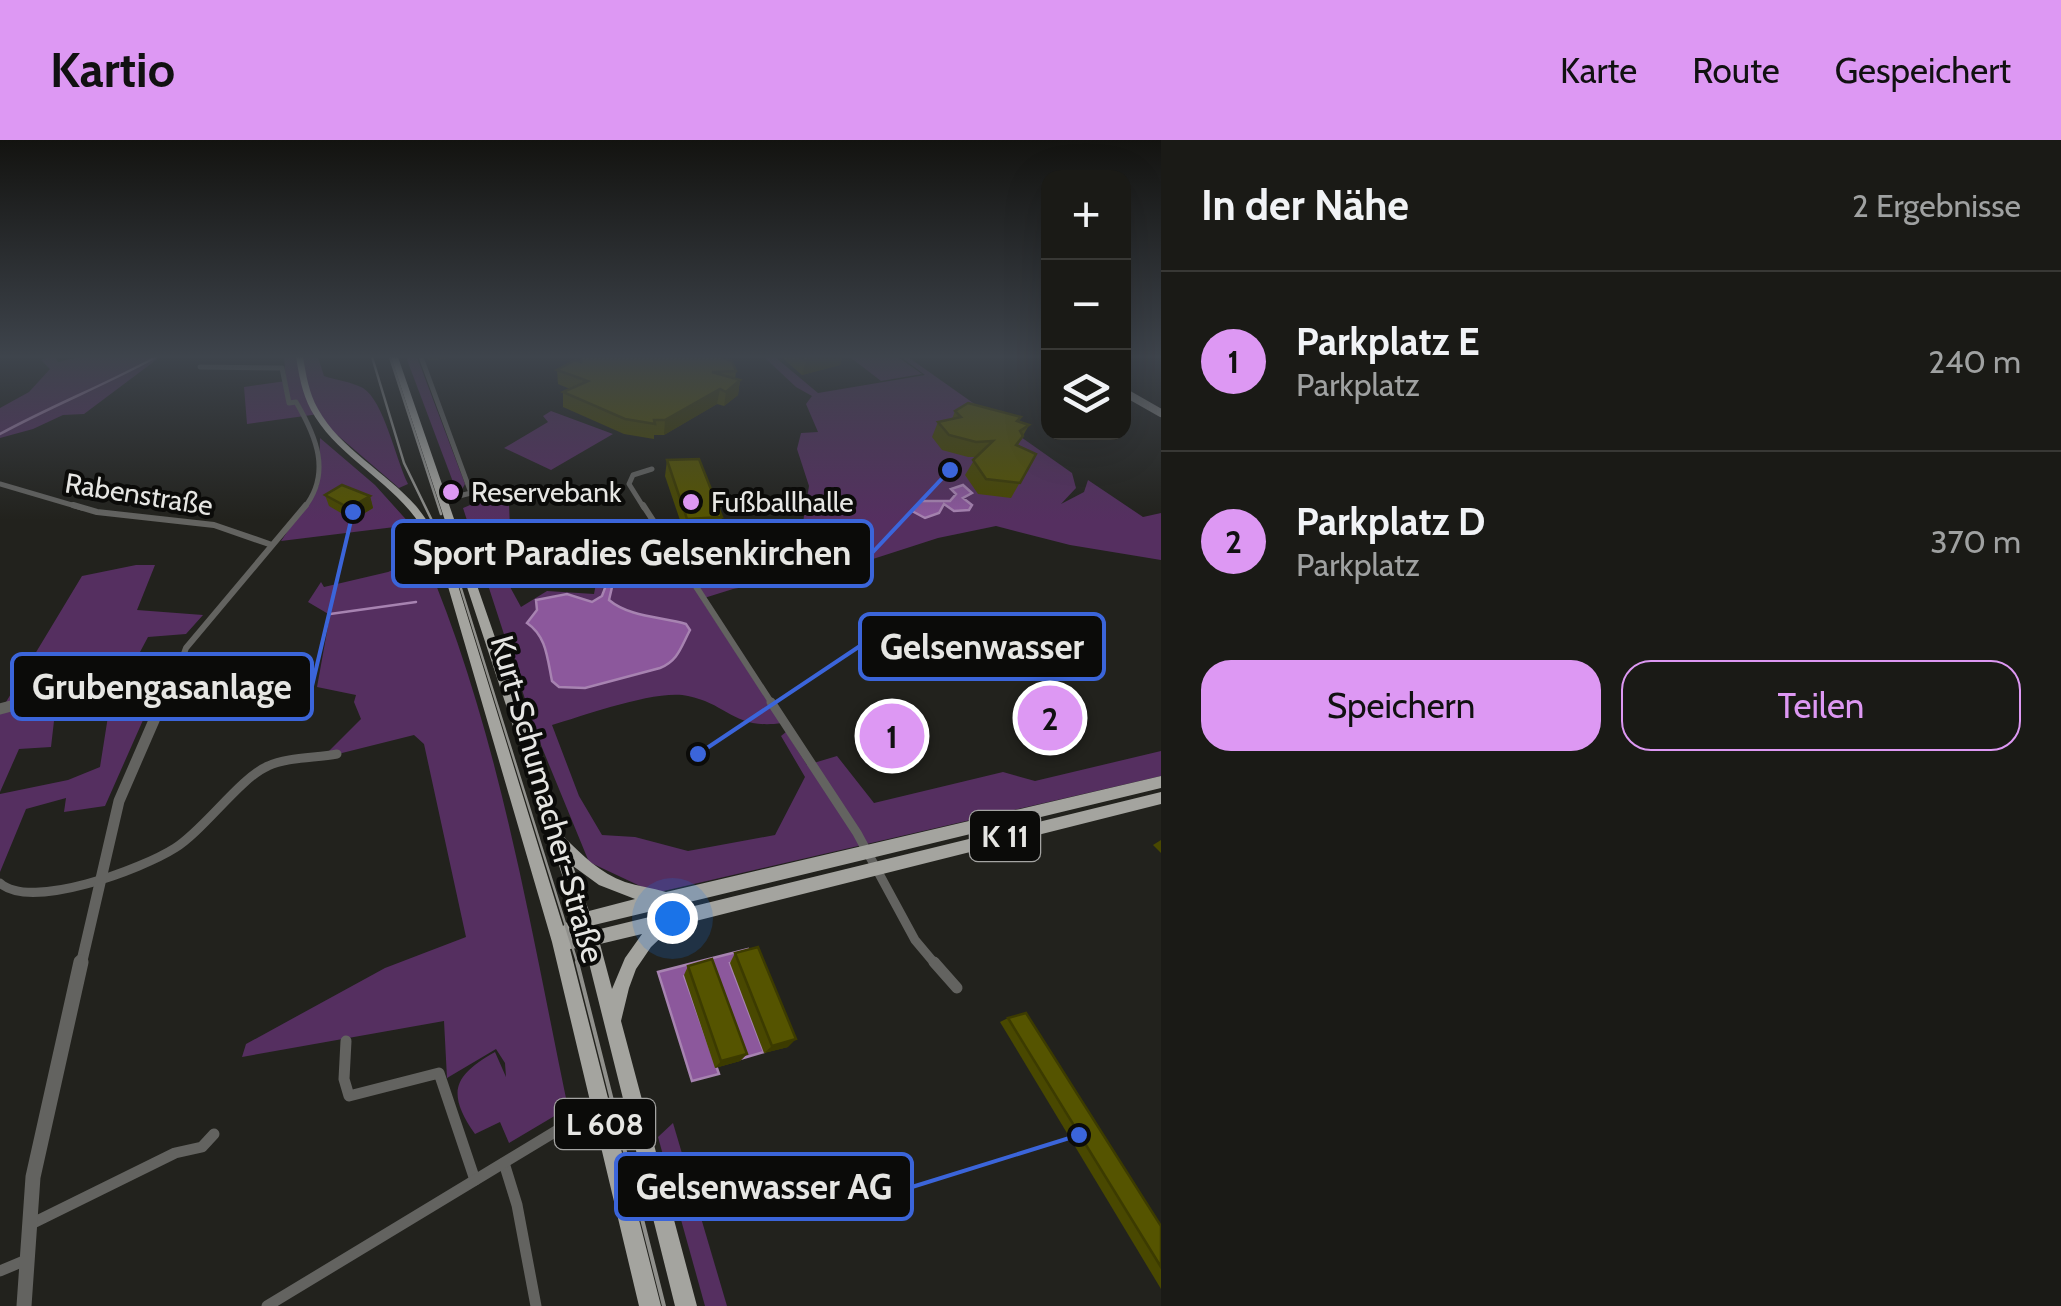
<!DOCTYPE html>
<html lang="de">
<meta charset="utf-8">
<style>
:root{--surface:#1a1a16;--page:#272723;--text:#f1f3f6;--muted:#9fa1a1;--line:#383835;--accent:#dd98f3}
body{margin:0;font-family:Cabin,sans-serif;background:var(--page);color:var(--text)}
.controls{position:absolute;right:30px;top:30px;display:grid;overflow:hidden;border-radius:20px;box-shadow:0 10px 40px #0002}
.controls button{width:90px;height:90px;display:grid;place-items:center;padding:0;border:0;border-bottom:2px solid var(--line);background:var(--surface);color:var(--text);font:50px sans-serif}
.you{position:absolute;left:672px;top:778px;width:35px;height:35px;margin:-25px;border:8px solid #fff;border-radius:50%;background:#1a73e8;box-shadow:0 0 0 15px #1a73e833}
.badge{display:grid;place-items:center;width:65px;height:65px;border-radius:50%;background:var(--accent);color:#111;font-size:32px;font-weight:700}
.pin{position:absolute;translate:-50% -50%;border:5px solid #fff;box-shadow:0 2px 10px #0006}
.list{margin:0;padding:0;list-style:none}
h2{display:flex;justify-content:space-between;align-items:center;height:130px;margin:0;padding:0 40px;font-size:42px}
h2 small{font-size:32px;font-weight:400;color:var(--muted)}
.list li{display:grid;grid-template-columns:65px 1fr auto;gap:30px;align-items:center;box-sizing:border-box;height:180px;padding:0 40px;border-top:2px solid var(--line)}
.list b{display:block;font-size:38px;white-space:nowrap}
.list p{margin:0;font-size:32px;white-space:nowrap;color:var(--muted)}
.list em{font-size:32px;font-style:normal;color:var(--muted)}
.actions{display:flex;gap:20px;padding:30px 40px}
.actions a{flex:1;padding:22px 0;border:2px solid var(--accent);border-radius:30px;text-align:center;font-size:35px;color:var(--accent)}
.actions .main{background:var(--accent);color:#111}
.icon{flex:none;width:55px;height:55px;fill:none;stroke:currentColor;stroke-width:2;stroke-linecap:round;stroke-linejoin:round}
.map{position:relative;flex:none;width:1161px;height:1166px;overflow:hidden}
header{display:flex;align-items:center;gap:60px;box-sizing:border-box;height:140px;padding:0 50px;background:var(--accent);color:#111}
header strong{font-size:48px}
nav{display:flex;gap:55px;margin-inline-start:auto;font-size:35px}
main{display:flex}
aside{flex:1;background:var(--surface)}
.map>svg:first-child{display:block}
.green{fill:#552f60;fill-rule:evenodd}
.water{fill:#8c589c;stroke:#a783b1;stroke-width:2.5}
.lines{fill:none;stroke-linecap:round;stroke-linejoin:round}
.stream{stroke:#a783b1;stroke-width:2.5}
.minor-far3{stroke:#636360;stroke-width:5}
.minor-far2{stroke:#636360;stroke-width:6}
.minor-far1{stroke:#636360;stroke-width:9}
.minor{stroke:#636360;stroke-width:11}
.tertiary-far2{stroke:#636360;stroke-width:9}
.tertiary-far1{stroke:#636360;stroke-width:11}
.tertiary{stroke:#636360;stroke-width:15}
.secondary{stroke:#888884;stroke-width:8}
.primary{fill:#a4a49f;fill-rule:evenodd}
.tram-far1{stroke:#90908c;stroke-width:2.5}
.tram{stroke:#90908c;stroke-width:4}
.wall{fill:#494800}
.shaded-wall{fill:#3c3b00}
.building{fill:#555400;stroke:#3c3b00;stroke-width:2.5}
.poi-dot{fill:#dd98f3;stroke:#0b0b09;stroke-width:4}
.labels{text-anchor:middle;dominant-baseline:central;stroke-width:8;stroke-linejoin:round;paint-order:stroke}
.far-poi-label{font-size:28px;fill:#e6e6e3;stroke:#0b0b09;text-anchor:start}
.far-street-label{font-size:28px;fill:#e6e6e3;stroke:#0b0b09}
.shield{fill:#0b0b09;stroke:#a4a4a2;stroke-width:2.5}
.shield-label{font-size:30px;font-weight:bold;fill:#e6e6e3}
.street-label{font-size:32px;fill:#e6e6e3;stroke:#0b0b09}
.leader{fill:none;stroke:#3b65da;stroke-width:4}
.callout-dot{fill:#3b65da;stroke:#0b0b09;stroke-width:4}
.callout{fill:#0b0b09;stroke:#3b65da;stroke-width:4}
.callout-label{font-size:35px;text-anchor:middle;font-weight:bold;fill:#e6e6e3}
</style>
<header>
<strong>Kartio</strong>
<nav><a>Karte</a><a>Route</a><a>Gespeichert</a></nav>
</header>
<main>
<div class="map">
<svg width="1161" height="1166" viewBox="0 0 1161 1166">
<rect width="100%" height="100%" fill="#22221d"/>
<!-- green -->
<g class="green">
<polygon points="48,217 55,217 58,222 79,217 160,217 84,274 63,275 33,289 0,298 0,268 29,252 50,229 41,220"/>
<path d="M 284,217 L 318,217 L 324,236 C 336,240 352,242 363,248 C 384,261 396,320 408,344 L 399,348 L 328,287 L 319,274 L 247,284 L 244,247 L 286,241 Z"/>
<polygon points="406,217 417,217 465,344 461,351 456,350"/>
<path d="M 775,217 L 818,253 L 925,235 L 901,217 L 908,217 L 1072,333 L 1076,348 L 1061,364 L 1084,352 L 1088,340 L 1143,377 L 1161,373 L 1161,420 L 1070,405 L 996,386 L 938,398 L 842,429 L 733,449 L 701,459 L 782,583 C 734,590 728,564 688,556 C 656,549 584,576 552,585 L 579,656 L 602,695 L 635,697 L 688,711 L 775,695 L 805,637 L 781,596 L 786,592 L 807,625 L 837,616 L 874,663 L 1003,632 L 1035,641 L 1161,611 L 1161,636 L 655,753 L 589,722 L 536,593 L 463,368 L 489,357 L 509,363 L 510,389 L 516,401 L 501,410 L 486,403 L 521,467 L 547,451 L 594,454 L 600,423 L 662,415 L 699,426 L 787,420 L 798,412 L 809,346 L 797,309 L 801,293 L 818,292 L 806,264 L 812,256 L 796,247 L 765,218 ZM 603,448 C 607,452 607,458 611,462 C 620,473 672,480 689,490 C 684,504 674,520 660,527 C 646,535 575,549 559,547 C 552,534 552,521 546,509 C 536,487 524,462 561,455 C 572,453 581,462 592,462 L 602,456 Z"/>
<polygon points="850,217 898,217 922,234 881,241"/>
<polygon points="551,271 613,294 551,330 504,308 548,282 543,276"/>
<polygon points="320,298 375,345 411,385 281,401 319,345"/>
<path d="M 411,387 C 495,566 528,776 568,968 L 509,1003 L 500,982 L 475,994 C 445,951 455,935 495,912 L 506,937 L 505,923 L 496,909 L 447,938 L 444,881 L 242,917 L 246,904 L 385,828 L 466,797 L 424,604 L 414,595 L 322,618 L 361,579 L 354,562 L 356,555 L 317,547 L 330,475 L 308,462 L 321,442 L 324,447 L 388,432 L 411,422 L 400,390 Z"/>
<polygon points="136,425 155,425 137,470 203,475 186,494 148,497 124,542 101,546 85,573 54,581 51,607 19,609 0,652 0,572 82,436"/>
<polygon points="152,550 155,553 105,666 64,672 66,658 26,669 0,732 0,654 68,640 100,627 109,570 92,572 103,553"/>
<polygon points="673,983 727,1166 705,1166 658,997"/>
</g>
<!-- water -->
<g class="water">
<polygon points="963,345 972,353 963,358 972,365 969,370 954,371 944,364 939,373 925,378 912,371 921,361 950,361 956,354 951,349"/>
<path d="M 606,445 L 612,447 L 609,460 C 629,477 662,477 686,484 L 690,490 C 681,507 678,521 660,528 L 585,548 L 559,547 L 552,541 C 547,516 546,496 527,483 L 537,470 L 536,460 L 567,454 L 592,462 L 602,456 Z"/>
<polygon points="748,809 751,817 730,823 764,912 740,919 684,835 719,934 692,941 658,832"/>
</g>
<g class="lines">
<!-- stream -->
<g class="stream">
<path d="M 0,294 C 51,266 105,245 156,217"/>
<polyline points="330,474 416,462"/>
</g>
<!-- minor-far3 -->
<g class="minor-far3">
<polyline points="421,217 471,353"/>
<path d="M 200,227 L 282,228 L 289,263 L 296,262 C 316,296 332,333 304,368"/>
<polyline points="0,344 82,368"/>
<polyline points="439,350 451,358 471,353"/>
<polyline points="644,368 629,344 633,335 652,329"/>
</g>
<!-- minor-far2 -->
<g class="minor-far2">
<polyline points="73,365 97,372 214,385 272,405"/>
<polyline points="643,365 773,565"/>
<polyline points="164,546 176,535 186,508 306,365"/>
</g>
<!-- minor-far1 -->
<g class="minor-far1">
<polyline points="771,562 857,693 915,800 936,825"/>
<path d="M 0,743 C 31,771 142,729 175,708 C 203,691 241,637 268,626 C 287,617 316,618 337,614"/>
</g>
<!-- minor -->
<g class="minor">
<polyline points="934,822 957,848"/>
<polyline points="346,901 344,939 349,956 439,933 475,1040"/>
<polyline points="504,1023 517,1065 536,1166"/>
<polyline points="31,1084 175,1013 202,1007 214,994"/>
<polyline points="0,1131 26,1120"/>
<polyline points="267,1166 586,973"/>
</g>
<!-- tertiary-far2 -->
<path class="tertiary-far2" d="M 17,565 C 49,556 141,528 167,551 L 161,565"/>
<!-- tertiary-far1 -->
<g class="tertiary-far1">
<polyline points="0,569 26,562"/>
<polyline points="81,825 119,661 162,562"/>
</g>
<!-- tertiary -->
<polyline class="tertiary" points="24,1166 33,1037 81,822"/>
<!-- secondary -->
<polyline class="secondary" points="1124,252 1161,273"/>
<!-- primary -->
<path class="primary" d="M 296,217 L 303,217 C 306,235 309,253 318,269 C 340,309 386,332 416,366 C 431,384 441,405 452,426 L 563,786 L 569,780 L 576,777 L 391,217 L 398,217 L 564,697 C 582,715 600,733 625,742 C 638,746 652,748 666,752 L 1161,636 L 1161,648 L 594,785 L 596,790 L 1161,652 L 1161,664 L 672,787 L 651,807 L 636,829 L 629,848 L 621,881 L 697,1166 L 675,1166 L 585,807 L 570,809 L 661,1166 L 639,1166 L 552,802 L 442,426 C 432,407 424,387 410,371 C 380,335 334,312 311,270 C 302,253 299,235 296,217 ZM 573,726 L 599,745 L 635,759 L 589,771 ZM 642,794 L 625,818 L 612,849 L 600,804 Z"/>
<!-- tram-far1 -->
<g class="tram-far1">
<polyline points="372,217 404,323 454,426 578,825"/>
<polyline points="390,217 441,374"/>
</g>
<!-- tram -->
<polyline class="tram" points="577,822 664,1166"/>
</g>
<!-- wall -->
<g class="wall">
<polygon points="781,217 842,217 840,225 802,235"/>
<polygon points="581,222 736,231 735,239 740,240 738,255 724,266 717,264 664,295 654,295 654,299 624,294 563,267 563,252 570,249 558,244 557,230"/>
<polygon points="955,271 1021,277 1019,282 1029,285 1018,305 1036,314 1011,358 978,354 965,335 976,317 968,317 942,310 932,297 938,282 952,279"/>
<polygon points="667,320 722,377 719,393 685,395 665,336"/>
<polygon points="325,355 370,356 373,368 353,380 329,366"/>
<polygon points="1161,700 1161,713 1153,705"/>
<polygon points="735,813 788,907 764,913 730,823"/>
<polygon points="688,826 747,914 740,921 715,928 684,835"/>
<polygon points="1008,878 1161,1086 1161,1149 1000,882"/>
</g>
<!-- shaded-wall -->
<g class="shaded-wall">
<polygon points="428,217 449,217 449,218 429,221"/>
<polygon points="820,217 842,217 840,225 802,235 806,221"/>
<polygon points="740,240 738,255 724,266 726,252"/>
<polygon points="720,249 717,264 664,295 665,280"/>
<polygon points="370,356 373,368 353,380 349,368"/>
<polygon points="796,899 788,907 764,913 772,906"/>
<polygon points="747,914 740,921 715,928 721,921"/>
</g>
<!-- building -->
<g class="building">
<polygon points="582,217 720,217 732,221 736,231 712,232 740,240 726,252 720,249 665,280 654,280 655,284 625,279 563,252 588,241 557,230 575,220 581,222"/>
<polygon points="801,217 820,217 806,221"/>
<polygon points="968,263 1021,277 1017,281 1029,285 1020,291 1023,296 1016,305 1036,314 1020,343 986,339 973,320 993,301 976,302 949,295 938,282 961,277 955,271"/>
<polygon points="699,319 722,377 687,379 667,320"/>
<polygon points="342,345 370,356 349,368 325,355"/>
<polygon points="758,807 796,899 772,906 735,813"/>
<polygon points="712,819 747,914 721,921 688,826"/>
<polygon points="1026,873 1161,1086 1161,1127 1008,878"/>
</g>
<!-- sky -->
<linearGradient id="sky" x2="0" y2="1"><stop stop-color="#131310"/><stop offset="0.57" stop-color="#3e444c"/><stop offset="1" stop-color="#3e444c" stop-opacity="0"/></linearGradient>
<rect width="1161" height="380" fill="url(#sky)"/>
<!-- markers -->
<g class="poi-dot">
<circle cx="451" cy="352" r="10"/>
<circle cx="691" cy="362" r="10"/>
</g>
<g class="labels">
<!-- far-poi labels -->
<g class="far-poi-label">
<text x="471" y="352">Reservebank</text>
<text x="711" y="362">Fußballhalle</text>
</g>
<!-- far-street labels -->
<g class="far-street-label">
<text transform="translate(139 354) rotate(9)">Rabenstraße</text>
</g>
<!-- shield labels -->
<g class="shield">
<rect x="970" y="671" width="70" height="50" rx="8"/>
<rect x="555" y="959" width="100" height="50" rx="8"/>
</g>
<g class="shield-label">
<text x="1005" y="696">K 11</text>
<text x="605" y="984">L 608</text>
</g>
<!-- street labels -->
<g class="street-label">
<text transform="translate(548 659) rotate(74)">Kurt-Schumacher-Straße</text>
</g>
</g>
<!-- callouts -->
<path class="leader" d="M950 330L872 413M698 614L860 506M353 372L312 546M1079 995L912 1047"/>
<g class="callout-dot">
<circle cx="950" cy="330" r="10"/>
<circle cx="698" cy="614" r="10"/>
<circle cx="353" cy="372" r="10"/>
<circle cx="1079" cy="995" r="10"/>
</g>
<g class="callout">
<rect x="393" y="381" width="479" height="65" rx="10"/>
<rect x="860" y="474" width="244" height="65" rx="10"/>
<rect x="12" y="514" width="300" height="65" rx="10"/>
<rect x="616" y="1014" width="296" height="65" rx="10"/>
</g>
<g class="callout-label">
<text x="632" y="425">Sport Paradies Gelsenkirchen</text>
<text x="982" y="519">Gelsenwasser</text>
<text x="162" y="559">Grubengasanlage</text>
<text x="764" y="1059">Gelsenwasser AG</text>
</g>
</svg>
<div class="controls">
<button>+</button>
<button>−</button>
<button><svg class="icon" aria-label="layers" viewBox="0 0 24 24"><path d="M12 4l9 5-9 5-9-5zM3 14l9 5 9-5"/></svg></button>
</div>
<div class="you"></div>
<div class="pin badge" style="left:892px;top:596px">1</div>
<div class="pin badge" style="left:1050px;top:578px">2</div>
</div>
<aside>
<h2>In der Nähe<small>2 Ergebnisse</small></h2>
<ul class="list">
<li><span class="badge">1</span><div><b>Parkplatz E</b><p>Parkplatz</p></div><em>240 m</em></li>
<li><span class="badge">2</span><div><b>Parkplatz D</b><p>Parkplatz</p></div><em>370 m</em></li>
</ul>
<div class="actions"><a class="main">Speichern</a><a>Teilen</a></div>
</aside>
</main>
